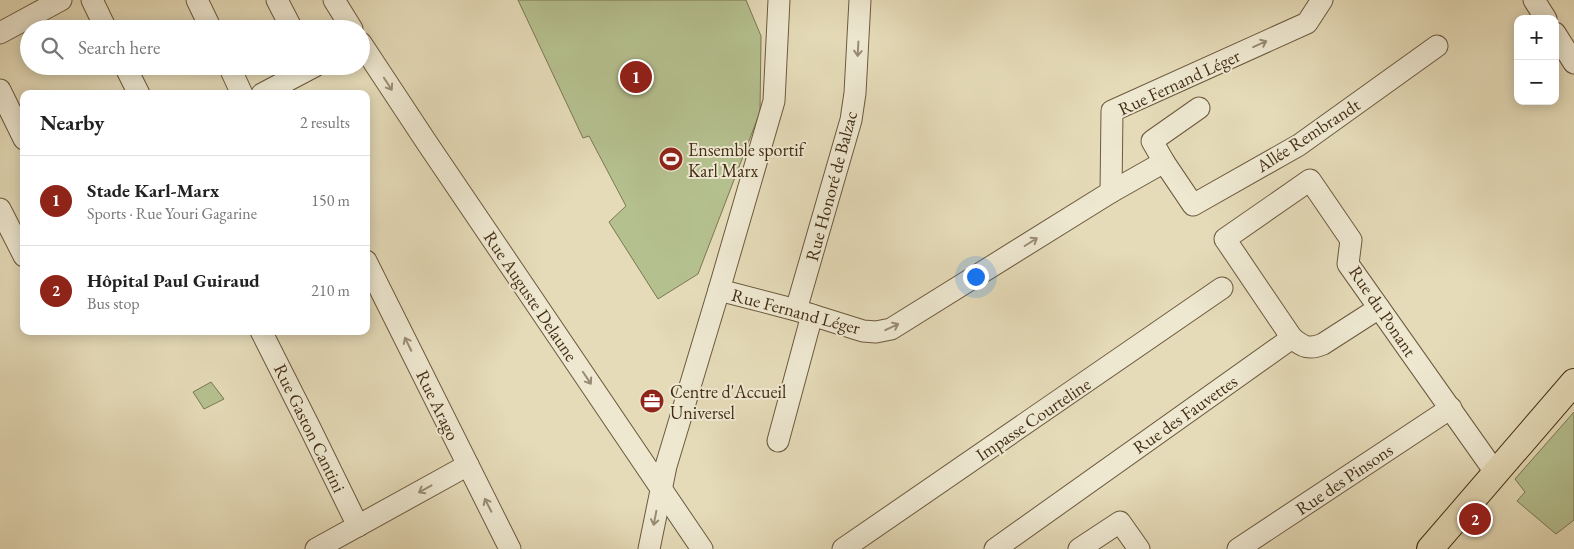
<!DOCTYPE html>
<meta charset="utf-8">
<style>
:root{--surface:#fff;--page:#f2f2f2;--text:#222;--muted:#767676;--line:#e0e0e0;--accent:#8f2418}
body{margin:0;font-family:"EB Garamond",serif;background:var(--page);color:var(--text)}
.controls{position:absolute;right:15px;top:15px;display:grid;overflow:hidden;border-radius:10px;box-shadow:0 2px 12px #0003}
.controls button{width:45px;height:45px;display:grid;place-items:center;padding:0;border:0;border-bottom:1px solid var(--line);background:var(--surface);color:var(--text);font:25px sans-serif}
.you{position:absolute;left:975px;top:276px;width:18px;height:18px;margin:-12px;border:4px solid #fff;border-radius:50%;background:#1a73e8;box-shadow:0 0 0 8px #1a73e833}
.badge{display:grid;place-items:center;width:32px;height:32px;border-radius:50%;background:var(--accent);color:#fff;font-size:16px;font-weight:700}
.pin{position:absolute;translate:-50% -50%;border:2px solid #fff;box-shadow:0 1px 5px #0006}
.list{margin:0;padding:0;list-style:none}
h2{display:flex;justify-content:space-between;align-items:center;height:65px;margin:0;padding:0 20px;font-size:21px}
h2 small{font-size:16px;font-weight:400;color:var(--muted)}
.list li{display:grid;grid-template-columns:32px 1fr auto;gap:15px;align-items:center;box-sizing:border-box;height:90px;padding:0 20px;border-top:1px solid var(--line)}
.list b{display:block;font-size:19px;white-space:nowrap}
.list p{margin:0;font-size:16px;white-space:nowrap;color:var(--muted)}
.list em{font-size:16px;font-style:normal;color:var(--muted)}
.icon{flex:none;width:28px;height:28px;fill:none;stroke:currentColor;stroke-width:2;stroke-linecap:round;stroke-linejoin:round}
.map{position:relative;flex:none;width:1574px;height:549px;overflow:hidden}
.search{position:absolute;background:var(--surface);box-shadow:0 2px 12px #0003;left:20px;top:20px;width:350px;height:55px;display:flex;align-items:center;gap:12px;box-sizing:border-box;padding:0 18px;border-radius:28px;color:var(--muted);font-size:19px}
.panel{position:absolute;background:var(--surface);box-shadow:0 2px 12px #0003;left:20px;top:90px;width:350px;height:245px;border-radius:10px}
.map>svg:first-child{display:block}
.green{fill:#b5c08f;stroke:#7c7752}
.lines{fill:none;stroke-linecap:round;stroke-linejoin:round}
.minor-casing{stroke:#6c593e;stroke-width:23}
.major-casing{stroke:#442e15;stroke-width:28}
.minor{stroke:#eee8d1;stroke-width:21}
.major{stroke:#e5dbb8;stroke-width:26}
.oneway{stroke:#998b73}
.labels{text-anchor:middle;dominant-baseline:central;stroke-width:4;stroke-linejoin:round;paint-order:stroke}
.street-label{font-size:18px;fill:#442e15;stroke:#eee8d1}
.poi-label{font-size:18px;fill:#442e15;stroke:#eee8d1;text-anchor:start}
</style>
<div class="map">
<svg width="1574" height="549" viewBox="0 0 1574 549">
<rect width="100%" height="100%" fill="#e5dbb8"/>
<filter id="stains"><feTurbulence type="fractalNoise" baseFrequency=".004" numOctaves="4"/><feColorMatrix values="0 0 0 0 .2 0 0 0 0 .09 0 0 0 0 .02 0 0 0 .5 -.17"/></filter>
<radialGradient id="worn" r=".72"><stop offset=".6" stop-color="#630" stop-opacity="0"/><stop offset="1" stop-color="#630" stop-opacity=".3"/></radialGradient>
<!-- green -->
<g class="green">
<polygon points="518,0 746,0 761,36 760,112 698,274 658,299 609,222 626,206 589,136 583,138"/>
<polygon points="211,382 224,399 204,409 193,392"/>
<polygon points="1574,412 1574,520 1556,534 1517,501 1525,492 1515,479"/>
</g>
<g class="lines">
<defs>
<g id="minor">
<polyline points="92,0 106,29"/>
<polyline points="197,0 211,29"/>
<polyline points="277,0 292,29"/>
<polyline points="334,0 352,29"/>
<polyline points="1534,0 1546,19"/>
<polyline points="0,33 61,0"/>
<polyline points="1555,33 1574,63"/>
<polyline points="361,43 427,143 702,549"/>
<polyline points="125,66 139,94"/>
<polyline points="229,66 242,94"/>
<polyline points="0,90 24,139"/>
<polyline points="262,94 315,66"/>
<polyline points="1164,162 1152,141 1199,108"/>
<polyline points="1111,192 1164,162 1193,205 1299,145 1437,46"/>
<polyline points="0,209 24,256"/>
<polyline points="366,261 510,549"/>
<polyline points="719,290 796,310 863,331 876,332 891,329 1111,192 1112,111 1307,23 1322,0"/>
<polyline points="796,310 851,120 855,93 860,0"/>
<polyline points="261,331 310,428 358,526"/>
<polyline points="1292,338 1225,239 1310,180 1351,240 1348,264 1495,472"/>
<polyline points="778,441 812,315"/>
<polyline points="316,549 468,465"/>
<polyline points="649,549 666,466 719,290 774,101 779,0"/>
<polyline points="843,549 1222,288"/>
<path d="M 995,549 L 1292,338 C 1303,347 1309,350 1323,344 L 1379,308"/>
<polyline points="1079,549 1120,522 1139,549"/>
<polyline points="1238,549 1451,408"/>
</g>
<polyline id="major" points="1430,549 1574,382"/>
</defs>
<!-- minor casing -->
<use href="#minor" class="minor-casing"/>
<!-- major casing -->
<use href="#major" class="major-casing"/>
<!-- minor -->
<use href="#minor" class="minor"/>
<!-- major -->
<use href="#major" class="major"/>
</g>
<!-- one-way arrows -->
<defs><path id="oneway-shaft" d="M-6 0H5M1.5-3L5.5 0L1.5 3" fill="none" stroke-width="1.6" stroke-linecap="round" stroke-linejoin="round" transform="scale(1.25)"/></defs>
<g class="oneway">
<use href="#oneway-shaft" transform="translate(1260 44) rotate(-24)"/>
<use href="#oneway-shaft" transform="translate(858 49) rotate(93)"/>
<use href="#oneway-shaft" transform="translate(388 84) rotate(57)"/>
<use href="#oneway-shaft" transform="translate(1031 242) rotate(-32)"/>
<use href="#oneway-shaft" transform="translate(892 327) rotate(-25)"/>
<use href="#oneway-shaft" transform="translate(408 344) rotate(-116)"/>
<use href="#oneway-shaft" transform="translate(587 378) rotate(56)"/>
<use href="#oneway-shaft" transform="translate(425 489) rotate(151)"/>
<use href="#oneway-shaft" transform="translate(488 505) rotate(-117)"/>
<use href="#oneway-shaft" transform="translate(655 518) rotate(101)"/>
</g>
<!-- icons -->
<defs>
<symbol id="stadium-disc" viewBox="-11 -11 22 22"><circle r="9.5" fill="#8f2418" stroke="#eee8d1"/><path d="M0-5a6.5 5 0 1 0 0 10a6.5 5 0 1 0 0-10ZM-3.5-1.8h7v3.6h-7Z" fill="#fff"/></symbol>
<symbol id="office-disc" viewBox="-11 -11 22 22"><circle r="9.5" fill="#8f2418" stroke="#eee8d1"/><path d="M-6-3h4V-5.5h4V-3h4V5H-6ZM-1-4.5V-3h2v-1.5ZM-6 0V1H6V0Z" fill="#fff"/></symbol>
</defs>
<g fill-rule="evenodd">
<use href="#stadium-disc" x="657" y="145" width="28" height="28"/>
<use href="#office-disc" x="638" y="387" width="28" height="28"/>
</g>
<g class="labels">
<!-- street labels -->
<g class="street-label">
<text transform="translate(1179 82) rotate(-25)">Rue Fernand Léger</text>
<text transform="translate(1308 135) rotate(-33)">Allée Rembrandt</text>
<text transform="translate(831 186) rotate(-75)">Rue Honoré de Balzac</text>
<text transform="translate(531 296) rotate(56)">Rue Auguste Delaune</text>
<text transform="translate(796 311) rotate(15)">Rue Fernand Léger</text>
<text transform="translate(1383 311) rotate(56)">Rue du Ponant</text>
<text transform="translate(438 405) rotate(64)">Rue Arago</text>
<text transform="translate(1185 414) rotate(-35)">Rue des Fauvettes</text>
<text transform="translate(1033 419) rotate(-34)">Impasse Courteline</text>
<text transform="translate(310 428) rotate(64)">Rue Gaston Cantini</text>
<text transform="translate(1344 479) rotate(-34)">Rue des Pinsons</text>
</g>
<!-- poi labels -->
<g class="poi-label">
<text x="688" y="149">Ensemble sportif<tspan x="688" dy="21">Karl Marx</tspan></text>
<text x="670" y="391">Centre d'Accueil<tspan x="670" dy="21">Universel</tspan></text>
</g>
</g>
<rect width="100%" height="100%" filter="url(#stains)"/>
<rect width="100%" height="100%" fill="url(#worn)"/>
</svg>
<div class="controls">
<button>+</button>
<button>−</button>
</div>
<div class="you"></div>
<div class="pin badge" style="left:636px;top:77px">1</div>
<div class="pin badge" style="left:1475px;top:519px">2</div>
<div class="search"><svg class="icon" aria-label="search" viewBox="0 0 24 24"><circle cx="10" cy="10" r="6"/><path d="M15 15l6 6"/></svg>Search here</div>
<section class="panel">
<h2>Nearby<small>2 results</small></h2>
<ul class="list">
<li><span class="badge">1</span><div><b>Stade Karl-Marx</b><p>Sports · Rue Youri Gagarine</p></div><em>150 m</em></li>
<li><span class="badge">2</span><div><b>Hôpital Paul Guiraud</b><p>Bus stop</p></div><em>210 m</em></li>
</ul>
</section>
</div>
